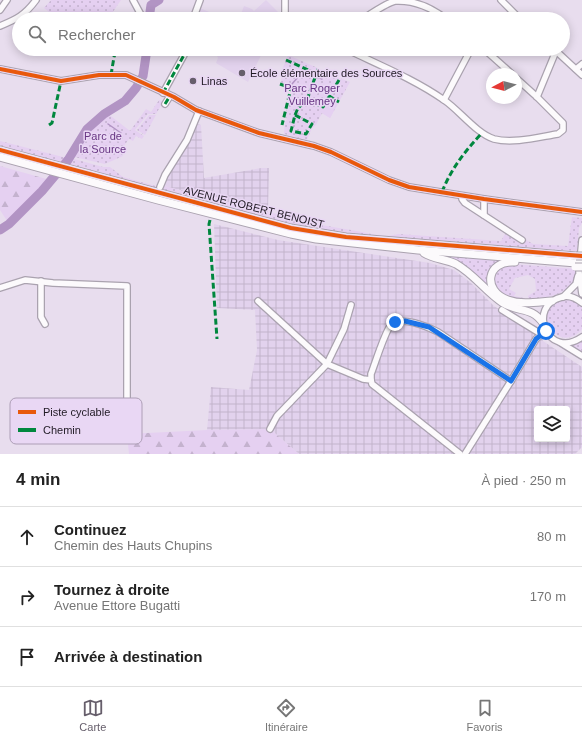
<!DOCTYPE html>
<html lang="fr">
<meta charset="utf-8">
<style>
:root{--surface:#fff;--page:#f2f2f2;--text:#222;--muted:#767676;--line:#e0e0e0;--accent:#665e6b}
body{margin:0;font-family:Arial,sans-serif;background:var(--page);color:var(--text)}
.controls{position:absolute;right:12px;bottom:12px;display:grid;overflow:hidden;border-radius:4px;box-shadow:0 2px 10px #0003}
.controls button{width:36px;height:36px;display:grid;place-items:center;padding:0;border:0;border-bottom:1px solid var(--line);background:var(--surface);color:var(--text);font:20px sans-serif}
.compass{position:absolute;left:486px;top:68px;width:36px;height:36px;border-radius:50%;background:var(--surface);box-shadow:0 2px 10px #0003;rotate:263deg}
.stop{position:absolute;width:12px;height:12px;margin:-9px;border:3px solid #1a73e8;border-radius:50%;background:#fff}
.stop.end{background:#1a73e8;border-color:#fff;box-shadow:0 1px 4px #0008}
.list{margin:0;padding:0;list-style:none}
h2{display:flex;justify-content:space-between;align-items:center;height:52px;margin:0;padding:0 16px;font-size:17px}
h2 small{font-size:13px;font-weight:400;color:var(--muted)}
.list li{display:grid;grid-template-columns:26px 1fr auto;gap:12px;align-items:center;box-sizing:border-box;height:60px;padding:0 16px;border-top:1px solid var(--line)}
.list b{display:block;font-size:15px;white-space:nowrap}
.list p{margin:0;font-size:13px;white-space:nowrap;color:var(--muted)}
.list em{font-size:13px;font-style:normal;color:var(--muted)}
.icon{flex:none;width:22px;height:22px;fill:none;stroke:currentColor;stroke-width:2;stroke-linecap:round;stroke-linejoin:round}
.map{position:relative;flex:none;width:582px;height:454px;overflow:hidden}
.search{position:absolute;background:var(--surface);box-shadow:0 2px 10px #0003;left:12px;right:12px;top:12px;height:44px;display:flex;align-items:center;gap:10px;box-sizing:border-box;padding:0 14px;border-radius:22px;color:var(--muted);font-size:15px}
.sheet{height:232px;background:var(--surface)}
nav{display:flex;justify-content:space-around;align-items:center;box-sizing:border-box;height:56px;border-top:1px solid var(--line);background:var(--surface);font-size:11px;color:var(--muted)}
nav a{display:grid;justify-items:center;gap:2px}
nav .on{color:var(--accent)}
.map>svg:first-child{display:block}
.built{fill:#e2d2ed}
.industrial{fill:url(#industrial-grid);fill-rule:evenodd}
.grass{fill:url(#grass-dots)}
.forest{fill:url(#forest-firs)}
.pitch{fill:#e5d0f1}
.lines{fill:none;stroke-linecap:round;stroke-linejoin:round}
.stream{stroke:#b294c4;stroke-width:1.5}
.river{stroke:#b294c4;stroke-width:9}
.minor-casing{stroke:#aaa2af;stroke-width:8}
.major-casing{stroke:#aaa2af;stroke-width:9}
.minor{stroke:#fcfafc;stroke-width:5.5}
.major{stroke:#fcfafc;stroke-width:7}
.major-bridge-casing{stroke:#aaa2af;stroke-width:9;stroke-linecap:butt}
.major-bridge{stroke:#fcfafc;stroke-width:7}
.quiet{stroke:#00873e;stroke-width:3;stroke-dasharray:6 3;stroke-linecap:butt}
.cycleway-casing{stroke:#e9d7f4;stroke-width:6}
.cycleway{stroke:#e8590c;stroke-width:4}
.route{stroke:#1a73e8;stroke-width:5}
.poi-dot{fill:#665e6b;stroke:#e9d7f4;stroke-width:1.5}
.labels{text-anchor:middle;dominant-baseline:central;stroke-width:3;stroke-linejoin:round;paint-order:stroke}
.poi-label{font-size:11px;fill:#201a24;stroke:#e9d7f4;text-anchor:start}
.park-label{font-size:11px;fill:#673582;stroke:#e9d7f4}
.street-label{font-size:11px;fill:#201a24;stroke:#e9d7f4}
.key{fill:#e9d7f4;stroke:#ad9eb6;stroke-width:1}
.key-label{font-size:11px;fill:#201a24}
</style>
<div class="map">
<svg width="582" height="454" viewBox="0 0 582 454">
<defs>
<pattern id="industrial-grid" width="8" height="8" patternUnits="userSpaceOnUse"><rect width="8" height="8" fill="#e2d2ed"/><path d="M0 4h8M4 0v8" fill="none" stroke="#c2b4cb"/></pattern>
<pattern id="grass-dots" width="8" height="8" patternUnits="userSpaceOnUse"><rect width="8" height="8" fill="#e5d0f1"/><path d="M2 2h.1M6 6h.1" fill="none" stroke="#c4b2ce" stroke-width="1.8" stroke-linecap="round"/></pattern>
<pattern id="forest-firs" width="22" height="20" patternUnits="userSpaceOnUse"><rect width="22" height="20" fill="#e5d0f1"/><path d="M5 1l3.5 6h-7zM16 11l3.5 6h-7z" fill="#c4b2ce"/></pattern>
</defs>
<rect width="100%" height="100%" fill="#e8ddee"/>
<!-- built -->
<g class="built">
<polygon points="266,0 279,13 278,19 239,19 244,6 252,9 254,11"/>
<polygon points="200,8 214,14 227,19 195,19"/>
<polygon points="209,49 264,49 248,82 216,63 218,58 216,54"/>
</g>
<!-- industrial -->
<g class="industrial">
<polygon points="197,124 201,125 204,178 261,168 269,168 268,212 164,186 165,180 186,146"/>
<path d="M 214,224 L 278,240 L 430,263 L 454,270 L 471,283 L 494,306 L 541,334 L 543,341 L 582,367 L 582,447 L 575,454 L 299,454 L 270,429 L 207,430 L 211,387 L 249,390 L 257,350 L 255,310 L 217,308 ZM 537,409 L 567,409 L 567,439 L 537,439 Z"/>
</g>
<!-- grass -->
<g class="grass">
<polygon points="51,0 121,0 108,19 48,19 49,12 44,8"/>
<polygon points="45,49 70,49 67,56"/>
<polygon points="288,55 320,69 318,75 332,75 350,82 330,118 322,113 316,125 312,128 307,140 284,134 285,121 286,121 287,118 285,117 290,94 292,94 293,88 281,83 282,70"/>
<polygon points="159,100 163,102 156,114 148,114 135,130 144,136 142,139 136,136 133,141 129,139 121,150 123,156 105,164 74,157 87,131 107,113 130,131 146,109 151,112"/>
<polygon points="149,115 156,115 145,135 137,130"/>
<polygon points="0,141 67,158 63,163 0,146"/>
<path d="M 74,159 L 103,167 L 110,167 L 123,177 L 163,188 L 164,186 L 267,212 L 277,214 L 277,216 C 302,222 327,226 351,230 C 365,232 384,239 398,234 L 501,241 L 505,234 L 520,242 L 523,238 L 533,244 L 568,246 L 572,217 L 582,218 L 582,223 L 579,228 L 577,251 L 415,240 L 336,232 L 277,222 L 90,171 L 68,164 L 69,161 Z"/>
<polygon points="448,256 501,261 490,287 523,305 524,308 517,308 447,258"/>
<path d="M 512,264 L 577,269 C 576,273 575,280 572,284 C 563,295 543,299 529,300 L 528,296 L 536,291 L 535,279 L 528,275 L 515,278 L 509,289 L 516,293 L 514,296 L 524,298 L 523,301 C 512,300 492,294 493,280 C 494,277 495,273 496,270 Z"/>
<path d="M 567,299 L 578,303 L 582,307 L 582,329 C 558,358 525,306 567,299 Z"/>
<polygon points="582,340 582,354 570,346"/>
</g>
<!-- forest -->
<g class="forest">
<polygon points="0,166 50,180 42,191 9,224 0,210"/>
<polygon points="270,429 299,454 129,454 127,434 207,430"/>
</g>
<!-- pitch -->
<polygon class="pitch" points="330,98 338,103 330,118 322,113"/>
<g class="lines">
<!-- stream -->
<g class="stream">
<path d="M 292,84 L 298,77 C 303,76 318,77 322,79"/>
<polyline points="108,124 121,133"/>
</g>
<!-- river -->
<g class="river">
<polyline points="149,19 151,5 159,0"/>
<polyline points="0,230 9,224 42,191 68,160 87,129 104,114 125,101 136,88 143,76 147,49"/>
</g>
<defs>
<g id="minor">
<polyline points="133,0 140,13 145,19"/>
<polyline points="501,0 520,19"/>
<polyline points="0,10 7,0"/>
<polyline points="193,19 200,0"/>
<polyline points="285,19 285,0"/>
<path d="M 362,19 C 371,14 386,3 395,1 C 414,0 432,8 446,19"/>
<path d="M 0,26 C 17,19 25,15 36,0"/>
<path d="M 346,49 C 379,65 414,79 444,100 C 459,110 477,134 494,139 C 513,144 539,137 558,134 L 563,130 L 563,123 L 537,97 L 516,78"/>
<polyline points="484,49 512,74"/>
<polyline points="555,50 582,75"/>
<polyline points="0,69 61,81 99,75 126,75 174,97 196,110 259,133 314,146 331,152 389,180 409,187 484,199 582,212"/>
<polyline points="576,69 582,64"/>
<polyline points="163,93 184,55 182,49"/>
<polyline points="537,97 556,51"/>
<polyline points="444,100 471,49"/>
<polyline points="165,104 170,96"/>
<polyline points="160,187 165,175 187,140 199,111"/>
<polyline points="462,196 462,199 465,203 522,240"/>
<polyline points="484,215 484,199"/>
<polyline points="582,240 579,272 582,294"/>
<polyline points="41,281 41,317 45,324"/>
<polyline points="0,288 25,280 53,283 127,286 127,405"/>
<polyline points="563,297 576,284 578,276"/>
<polyline points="258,301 327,364 363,379 371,380 372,384 460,454"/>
<path d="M 582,303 C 576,298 569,295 562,297 C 526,305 547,361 582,337"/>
<polyline points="502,310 541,334"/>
<polyline points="561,343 582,356"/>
<path d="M 371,380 L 371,374 C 375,364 385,331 391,325 C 401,315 428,327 438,332 L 511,381"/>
<polyline points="270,429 277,416 327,364 344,329 351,305"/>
<polyline points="465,454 511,381 536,339 546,331"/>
</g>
<g id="major">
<polyline points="0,150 291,228 346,237 576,256"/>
<polyline points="0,157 158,200 291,234 316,239 418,250 576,263"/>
<path d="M 424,253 C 433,259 446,259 456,264 C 474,274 486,292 503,303 C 519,313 531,306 543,323"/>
<path d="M 515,262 C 486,260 482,291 508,300 C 522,305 537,302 552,301"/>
</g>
</defs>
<!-- minor casing -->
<use href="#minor" class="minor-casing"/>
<!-- major casing -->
<use href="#major" class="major-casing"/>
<!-- minor -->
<use href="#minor" class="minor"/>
<!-- major -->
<use href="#major" class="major"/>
<defs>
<g id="major-bridge">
<polyline points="576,256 582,256"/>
<polyline points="575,267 582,267"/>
</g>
</defs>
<!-- major-bridge casing -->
<use href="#major-bridge" class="major-bridge-casing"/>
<!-- major-bridge -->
<use href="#major-bridge" class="major-bridge"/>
<!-- quiet -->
<g class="quiet">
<polyline points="135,19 137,15"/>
<polyline points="286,60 317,74"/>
<polyline points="111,75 114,57 117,49"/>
<polyline points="280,84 291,88 282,125"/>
<polyline points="163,93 184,55 182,49"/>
<polyline points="329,96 339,102"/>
<polyline points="307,100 318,69"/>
<polyline points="165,104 170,96"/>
<polyline points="295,115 298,108 307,100 323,107 339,80"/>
<polygon points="295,115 312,124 306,134 291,131"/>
<polyline points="49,125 52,123 61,81"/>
<path d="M 442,192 C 451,169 465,151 482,133"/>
<polyline points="210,220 209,224 217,339"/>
</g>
<defs>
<g id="cycleway">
<polyline points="0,69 61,81 99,75 126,75 174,97 196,110 259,133 314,146 331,152 389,180 409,187 484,199 582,212"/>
<polyline points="0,150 291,228 346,237 582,256"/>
</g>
</defs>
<!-- cycleway casing -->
<use href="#cycleway" class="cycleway-casing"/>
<!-- cycleway -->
<use href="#cycleway" class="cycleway"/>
</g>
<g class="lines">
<!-- route -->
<polyline class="route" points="395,322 405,321 429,327 511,381 536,339 546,331"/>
</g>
<!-- markers -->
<g class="poi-dot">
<circle cx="242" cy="73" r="4"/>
<circle cx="193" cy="81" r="4"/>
</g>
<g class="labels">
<!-- poi labels -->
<g class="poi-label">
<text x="250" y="73">École élémentaire des Sources</text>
<text x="201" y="81">Linas</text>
</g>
<!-- park labels -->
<g class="park-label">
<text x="312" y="88">Parc Roger<tspan x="312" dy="13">Vuillemey</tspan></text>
<text x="103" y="136">Parc de<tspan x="103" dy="13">la Source</tspan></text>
</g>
<!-- street labels -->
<g class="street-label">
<text transform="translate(254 207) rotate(14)">AVENUE ROBERT BENOIST</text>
</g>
</g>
<!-- legend -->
<rect x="10" y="398" width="132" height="46" rx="6" class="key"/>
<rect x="18" y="410" width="18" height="4" fill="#e8590c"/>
<rect x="18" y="428" width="18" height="4" fill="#00873e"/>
<g class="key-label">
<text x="43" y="416">Piste cyclable</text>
<text x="43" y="434">Chemin</text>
</g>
</svg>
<div class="controls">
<button><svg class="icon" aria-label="layers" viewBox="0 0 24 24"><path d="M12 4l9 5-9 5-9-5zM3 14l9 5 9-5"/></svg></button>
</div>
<svg class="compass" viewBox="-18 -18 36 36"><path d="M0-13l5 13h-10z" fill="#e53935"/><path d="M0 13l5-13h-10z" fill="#767676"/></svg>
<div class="stop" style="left:546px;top:331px"></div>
<div class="stop end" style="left:395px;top:322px"></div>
<div class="search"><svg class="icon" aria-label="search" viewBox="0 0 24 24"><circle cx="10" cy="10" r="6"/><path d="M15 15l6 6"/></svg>Rechercher</div>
</div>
<section class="sheet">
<h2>4 min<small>À pied · 250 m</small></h2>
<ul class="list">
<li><svg class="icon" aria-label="ahead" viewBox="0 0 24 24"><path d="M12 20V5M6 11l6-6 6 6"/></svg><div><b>Continuez</b><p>Chemin des Hauts Chupins</p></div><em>80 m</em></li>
<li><svg class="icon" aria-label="right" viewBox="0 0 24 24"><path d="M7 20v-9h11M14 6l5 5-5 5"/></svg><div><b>Tournez à droite</b><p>Avenue Ettore Bugatti</p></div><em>170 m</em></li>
<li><svg class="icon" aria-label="arrive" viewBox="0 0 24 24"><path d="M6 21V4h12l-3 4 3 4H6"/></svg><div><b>Arrivée à destination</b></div></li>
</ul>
</section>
<nav>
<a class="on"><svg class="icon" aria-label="map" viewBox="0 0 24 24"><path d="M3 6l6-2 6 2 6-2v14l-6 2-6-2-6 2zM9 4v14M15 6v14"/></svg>Carte</a>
<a><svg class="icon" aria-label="directions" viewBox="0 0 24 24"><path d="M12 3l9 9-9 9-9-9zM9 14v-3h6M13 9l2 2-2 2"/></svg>Itinéraire</a>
<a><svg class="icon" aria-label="saved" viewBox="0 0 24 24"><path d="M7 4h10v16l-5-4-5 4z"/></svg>Favoris</a>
</nav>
